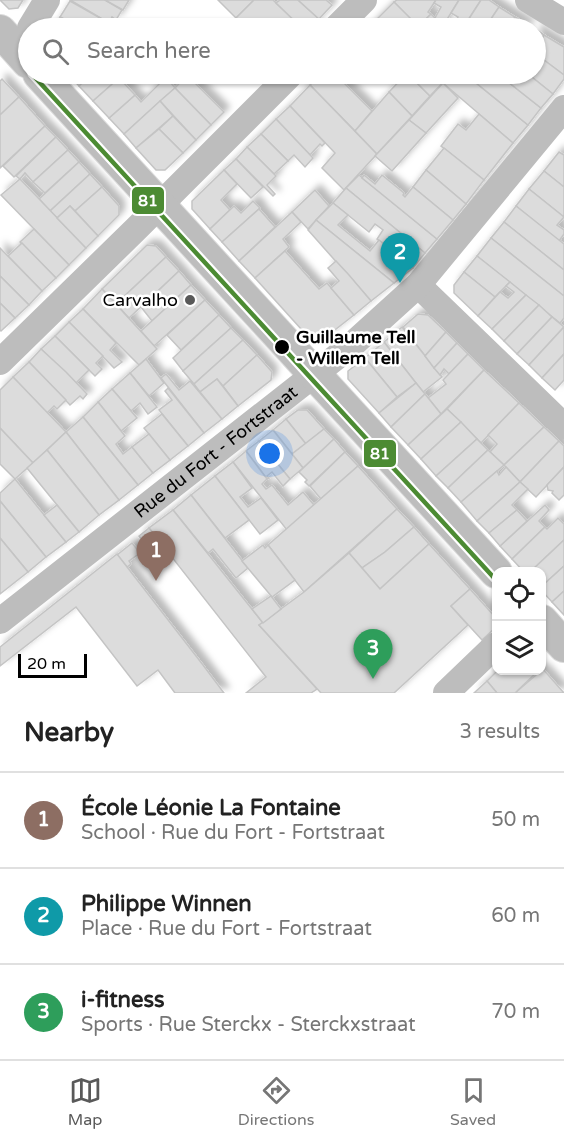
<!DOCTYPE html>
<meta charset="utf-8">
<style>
:root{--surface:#fff;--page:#f6f6f6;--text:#222;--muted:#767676;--line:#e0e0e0;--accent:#595959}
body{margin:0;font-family:"Varela Round",sans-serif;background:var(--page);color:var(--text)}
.controls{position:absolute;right:18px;bottom:18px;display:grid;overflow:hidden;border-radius:12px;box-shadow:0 2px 4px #0004}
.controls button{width:54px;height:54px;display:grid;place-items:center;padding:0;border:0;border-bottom:2px solid var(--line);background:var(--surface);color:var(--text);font:30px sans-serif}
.scale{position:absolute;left:18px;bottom:15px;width:69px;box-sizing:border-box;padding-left:6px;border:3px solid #000;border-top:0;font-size:16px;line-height:21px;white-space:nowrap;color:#000;-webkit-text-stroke:4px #fff;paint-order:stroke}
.you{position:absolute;left:270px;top:454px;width:21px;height:21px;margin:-15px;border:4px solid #fff;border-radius:50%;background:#1a73e8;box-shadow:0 0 0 9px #1a73e833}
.badge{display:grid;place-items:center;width:39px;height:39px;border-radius:50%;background:var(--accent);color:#fff;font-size:20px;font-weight:700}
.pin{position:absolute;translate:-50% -50px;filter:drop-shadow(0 2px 3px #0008)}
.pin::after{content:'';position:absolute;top:32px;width:21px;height:18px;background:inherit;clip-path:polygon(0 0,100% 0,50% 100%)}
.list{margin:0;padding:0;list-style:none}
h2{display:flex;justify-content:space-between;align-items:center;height:78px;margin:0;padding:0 24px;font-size:26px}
h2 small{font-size:20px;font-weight:400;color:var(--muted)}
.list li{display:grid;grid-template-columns:39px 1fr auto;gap:18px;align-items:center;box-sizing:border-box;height:96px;padding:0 24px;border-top:2px solid var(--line)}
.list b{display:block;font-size:22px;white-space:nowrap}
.list p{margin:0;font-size:20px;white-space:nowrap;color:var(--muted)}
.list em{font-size:20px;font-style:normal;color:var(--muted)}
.icon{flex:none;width:33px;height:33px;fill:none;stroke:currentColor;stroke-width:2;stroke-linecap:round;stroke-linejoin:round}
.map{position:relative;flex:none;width:564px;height:693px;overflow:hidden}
.search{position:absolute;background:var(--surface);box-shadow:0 2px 4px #0004;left:18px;right:18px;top:18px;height:66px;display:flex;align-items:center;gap:15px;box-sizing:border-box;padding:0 21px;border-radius:33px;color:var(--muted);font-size:22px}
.sheet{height:366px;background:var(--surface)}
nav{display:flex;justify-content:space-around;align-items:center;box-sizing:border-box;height:84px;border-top:2px solid var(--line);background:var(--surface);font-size:16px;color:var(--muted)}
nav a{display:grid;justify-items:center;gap:3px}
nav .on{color:var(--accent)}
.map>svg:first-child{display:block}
.building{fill:#dcdcdc;stroke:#c4c4c4;stroke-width:1.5;filter:url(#shadow)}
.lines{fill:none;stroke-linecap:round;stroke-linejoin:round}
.major-casing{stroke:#dbdbdb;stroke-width:34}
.minor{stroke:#bdbdbd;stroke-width:26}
.major{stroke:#bdbdbd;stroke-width:32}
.tram-1-casing{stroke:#fff;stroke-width:9}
.tram-1{stroke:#4c8b33;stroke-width:4.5}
.poi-dot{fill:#595959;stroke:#fff;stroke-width:2}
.stop-dot{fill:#000;stroke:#fff;stroke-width:2}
.labels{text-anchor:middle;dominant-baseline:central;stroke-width:5;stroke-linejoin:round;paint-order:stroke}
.poi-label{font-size:18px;fill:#000;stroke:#fff;text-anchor:end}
.stop-label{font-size:18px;font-weight:bold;fill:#000;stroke:#fff;text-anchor:start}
.street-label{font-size:18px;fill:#000;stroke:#fff}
.line-badge{stroke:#fff;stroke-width:2}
.badge-label{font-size:16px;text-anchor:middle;font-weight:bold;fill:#fff}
</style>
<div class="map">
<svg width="564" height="693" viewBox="0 0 564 693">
<defs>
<filter id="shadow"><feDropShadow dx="5.5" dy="-5.5" stdDeviation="3" flood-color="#0004"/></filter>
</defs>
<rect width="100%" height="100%" fill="#fff"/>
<!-- building -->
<g class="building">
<polygon points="0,0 23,0 18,8 9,9"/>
<polygon points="70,0 105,0 122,10 116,20 112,17 109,23"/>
<polygon points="105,0 129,0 123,10"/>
<polygon points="218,0 254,0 236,18"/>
<polygon points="254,0 273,0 302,28 236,28 241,23 236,18"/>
<polygon points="280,0 298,0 319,19 309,28 302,28 276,3"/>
<polygon points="298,0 326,0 332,5 319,19"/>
<polygon points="397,0 436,0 428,12 431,14 418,27 394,2"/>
<polygon points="436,0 459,0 443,26 435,18 441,7 434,3"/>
<polygon points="459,0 481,0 463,28 451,28 458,17 451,13"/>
<polygon points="481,0 489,0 499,7 485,28 463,28"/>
<polygon points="70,1 109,23 105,28 81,28 60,17"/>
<polygon points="394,2 420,28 368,28"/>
<polygon points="499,7 515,17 508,28 485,28"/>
<polygon points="431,14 435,18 446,28 420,28 418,27"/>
<polygon points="60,17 81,28 53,28"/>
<polygon points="515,17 530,26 528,28 508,28"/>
<polygon points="536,29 544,35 536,50"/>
<polygon points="544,35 564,47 564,75 536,54 536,50"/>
<polygon points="536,54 564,75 564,79 553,94 528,74 536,74"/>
<polygon points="68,74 92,74 79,86"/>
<polygon points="92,74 124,74 93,101 79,86"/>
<polygon points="322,74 335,74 372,111 355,131 310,85"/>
<polygon points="406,74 408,74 430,96 412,116 389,92"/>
<polygon points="408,74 451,74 430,96"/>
<polygon points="451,74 465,74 528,125 513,143 443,83"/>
<polygon points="465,74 498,74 541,108 528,125"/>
<polygon points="498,74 528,74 553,94 541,108"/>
<polygon points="187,75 224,112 211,125 175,88"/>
<polygon points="166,77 175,88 124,134 109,118 135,95 141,102"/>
<polygon points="119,78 135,95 109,118 93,101"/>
<polygon points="2,79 19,97 0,115 0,81"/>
<polygon points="443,83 458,98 426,133 409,120"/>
<polygon points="310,85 377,154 344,190 322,168 335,153 290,106"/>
<polygon points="175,88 211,125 196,140 160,101"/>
<polygon points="389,92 412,116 377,154 355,131"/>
<polygon points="19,97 45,126 0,168 0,115"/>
<polygon points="160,101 173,116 136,148 124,134"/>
<polygon points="290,106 325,143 322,146 320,144 310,155 276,119"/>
<polygon points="479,114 513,143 484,180 441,146 458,124 466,130"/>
<polygon points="173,116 196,140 183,153 159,129"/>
<polygon points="276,119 313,158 305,167 294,155 288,161 261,134"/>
<polygon points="409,120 426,133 392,171 375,156"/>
<polygon points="45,126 56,137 14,177 3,166"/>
<polygon points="159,129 183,153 165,170 156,170 136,148"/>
<polygon points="261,134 288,161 274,174 247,147"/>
<polygon points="56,137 68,150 33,182 25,173 20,179 16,176"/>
<polygon points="247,147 276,176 267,185 275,194 273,196 236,159"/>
<polygon points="444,148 484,180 466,204 426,170"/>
<polygon points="68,150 79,162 45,193 33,182"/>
<polygon points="559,152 564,155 564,187 544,171"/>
<polygon points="236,159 263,187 251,198 224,170"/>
<polygon points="79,162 90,174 50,211 39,199"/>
<polygon points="224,170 237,184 221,200 230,210 210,229 192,209 192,201"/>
<polygon points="426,170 466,204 453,220 413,187"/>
<polygon points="544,171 564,187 564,217 529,189"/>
<polygon points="90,174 102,187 75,211 70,206 57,218 50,211"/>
<polygon points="359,175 437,239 425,253 346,188"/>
<polygon points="364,175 375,184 382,175 404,193 403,195 405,197 413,187 453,220 437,239 362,178"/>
<polygon points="20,179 86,248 69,265 1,195"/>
<polygon points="102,187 119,206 119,215 98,236 75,211"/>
<polygon points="346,188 425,253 413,268 377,239 383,230 375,224 369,232 333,203"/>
<polygon points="529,189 564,217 557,225 564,230 564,234 559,241 516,206"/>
<polygon points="315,190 329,206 308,229 292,212"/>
<polygon points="253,201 260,208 222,242 210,229 234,206 241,213"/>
<polygon points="333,203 348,215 338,225 370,251 379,240 413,268 394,283 316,220"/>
<polygon points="70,206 98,236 86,248 57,218"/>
<polygon points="516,206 564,244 564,270 504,222"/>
<polygon points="259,209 275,227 239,261 222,242"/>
<polygon points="292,212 301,222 283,239 289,247 255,278 239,261"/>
<polygon points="316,220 394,283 371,301 308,230"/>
<polygon points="504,222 564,270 564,296 491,238"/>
<polygon points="34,229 69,265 56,278 20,242"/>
<polygon points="491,238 564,296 564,318 560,323 477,256"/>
<polygon points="22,243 56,278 42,291 8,256"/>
<polygon points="147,245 156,246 166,257 116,304 102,289"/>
<polygon points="0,248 42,291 29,305 0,276"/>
<polygon points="285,251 319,289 327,283 354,315 322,340 311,340 255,278"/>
<polygon points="477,256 510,282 495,297 464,272"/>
<polygon points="166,257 179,271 129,318 116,304"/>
<polygon points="336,261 349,275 371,301 354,315 331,288 339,281 328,268"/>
<polygon points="179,271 191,285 152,321 141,307"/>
<polygon points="464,272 495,297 478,316 454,293 454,285"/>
<polygon points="0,276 29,305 15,318 0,303"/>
<polygon points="510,282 526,295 492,329 478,316 500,292 508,298 514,292 506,286"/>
<polygon points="191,285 205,300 154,346 141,331"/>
<polygon points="102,289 157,349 139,365 83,309"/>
<polygon points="526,295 539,305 504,341 492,329"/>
<polygon points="205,300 219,315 181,350 167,335"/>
<polygon points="0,303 15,318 1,331 0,330"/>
<polygon points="539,305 552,317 517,354 504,341"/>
<polygon points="83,309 116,343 110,350 122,362 114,368 69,322"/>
<polygon points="418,314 428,315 446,332 425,356 403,327"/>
<polygon points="219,315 231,328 183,371 173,358"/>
<polygon points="552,317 564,327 529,365 517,354"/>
<polygon points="69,322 103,356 96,363 102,369 95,376 55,336"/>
<polygon points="402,327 442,377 423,392 384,342"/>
<polygon points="564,327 564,354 542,378 529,365"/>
<polygon points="231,328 243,340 194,384 183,371"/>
<polygon points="446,332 457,343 434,368 425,356"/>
<polygon points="55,336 89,370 76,383 41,349"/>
<polygon points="243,340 257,355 223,386 217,379 200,392 194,384"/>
<polygon points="384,342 416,383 397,397 365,358"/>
<polygon points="457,343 468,354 449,374 444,369 440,375 434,368"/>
<polygon points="41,349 66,372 87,394 83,399 80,396 70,405 29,362"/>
<polygon points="468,354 484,370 441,414 428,398 446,384 443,380"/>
<polygon points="564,354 564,380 555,390 542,378"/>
<polygon points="257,355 272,372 271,380 238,406 223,386"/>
<polygon points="365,358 397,397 379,413 348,379 348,371"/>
<polygon points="146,359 164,383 149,396 130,373"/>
<polygon points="29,362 66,400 57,409 54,406 47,413 13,377"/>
<polygon points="484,370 519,403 481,443 447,409"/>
<polygon points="130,373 157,407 148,414 140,403 131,411 112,389"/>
<polygon points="166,374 179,390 190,381 222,419 204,433 161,378"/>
<polygon points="13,377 66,432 33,463 0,428 0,390"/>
<polygon points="217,379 238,406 222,419 200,392"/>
<polygon points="416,383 425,394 391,427 379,413"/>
<polygon points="168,388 204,433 188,446 159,410 172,400 165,391"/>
<polygon points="112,389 137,418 121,431 98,402"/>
<polygon points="425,394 441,414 408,445 391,427"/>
<polygon points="98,402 125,436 116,444 123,454 132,447 153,473 138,485 83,417"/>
<polygon points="519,403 544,427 504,465 490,452 497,444 488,435"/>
<polygon points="447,409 461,422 421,459 408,445"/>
<polygon points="298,410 307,410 324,429 306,444 286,419"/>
<polygon points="162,414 188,446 170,460 144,428"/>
<polygon points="83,417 138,485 119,500 66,432"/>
<polygon points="286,419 306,444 292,454 273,430"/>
<polygon points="461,422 477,439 436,476 421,459"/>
<polygon points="544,427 559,441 520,482 504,465"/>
<polygon points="0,428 33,463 15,479 0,464"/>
<polygon points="324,429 334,439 303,468 292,454"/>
<polygon points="273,430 303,468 290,479 259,441"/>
<polygon points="66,432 119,500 99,515 47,450"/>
<polygon points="149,434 170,460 153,473 132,447"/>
<polygon points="334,439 345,452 309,486 305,482 307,480 299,472"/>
<polygon points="477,439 488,450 448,488 436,476"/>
<polygon points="259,441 290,479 283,486 272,472 267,476 269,478 267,479 246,451"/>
<polygon points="559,441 564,446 564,467 536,497 520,482"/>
<polygon points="47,450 99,515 79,532 27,468"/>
<polygon points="488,450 504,465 461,502 448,488"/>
<polygon points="246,451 267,479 262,484 266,489 272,485 288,505 303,492 314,505 287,530 233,462"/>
<polygon points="345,452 358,466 321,499 310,486"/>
<polygon points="233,462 252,488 240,497 248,507 261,498 278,520 260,534 215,476"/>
<polygon points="358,466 397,509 304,592 268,545"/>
<polygon points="506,467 520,482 477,521 461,502 497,471 499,475"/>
<polygon points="564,467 564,495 559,500 552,493 553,491 548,490 547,485"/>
<polygon points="215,476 249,520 225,538 191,495"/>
<polygon points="15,479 66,542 46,557 0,501 0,493"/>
<polygon points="520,482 528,489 512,505 517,510 489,533 477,521"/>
<polygon points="191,495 248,568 236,578 213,549 208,553 173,510"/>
<polygon points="0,501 46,557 28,572 0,538"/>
<polygon points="57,505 79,532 66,542 44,515"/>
<polygon points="545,505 549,510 539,521 545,527 512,559 500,546"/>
<polygon points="397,509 414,527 385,552 362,568 349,553"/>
<polygon points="173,510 263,623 259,625 317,689 311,693 246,693 266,677 149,528"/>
<polygon points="517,510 527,521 500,546 489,533"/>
<polygon points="558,518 564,524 564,540 530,572 524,572 512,559 545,527 547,529"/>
<polygon points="414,527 429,544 380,589 362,568 385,552"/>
<polygon points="149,528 157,538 147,546 139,536"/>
<polygon points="0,538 28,572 0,594"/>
<polygon points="564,540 564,566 542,586 542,572 530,572"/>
<polygon points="132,543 140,553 129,561 131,564 127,567 117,555"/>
<polygon points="429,544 470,589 451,606 468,625 394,693 321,693 259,625 304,592 349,553 380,589"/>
<polygon points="263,545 265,548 268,545 295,580 272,597 242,561"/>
<polygon points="117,554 203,665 224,693 175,693 158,670 137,686 76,607 0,666 0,647"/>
<polygon points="564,566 564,591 552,602 542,591 542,586"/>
<polygon points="470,589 496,618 496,627 482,640 451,606"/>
<polygon points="564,591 564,615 552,602"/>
<polygon points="271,596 281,609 263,623 252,609"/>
<polygon points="542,668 564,693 515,693 542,670"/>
<polygon points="498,670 539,670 515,693 497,693 487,681"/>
<polygon points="487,681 497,693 474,693"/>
</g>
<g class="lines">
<defs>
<g id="major">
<polyline points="0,31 28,62"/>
<polyline points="39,74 496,572"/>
<polyline points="542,621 564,646"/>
</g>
</defs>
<!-- major casing -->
<use href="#major" class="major-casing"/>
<!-- minor -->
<g class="minor">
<polyline points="528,0 564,22"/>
<polyline points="30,28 47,0"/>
<polyline points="336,28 364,0"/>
<polyline points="418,285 564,426"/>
<polyline points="0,362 137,228 291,74"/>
<path id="s1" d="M 0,621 L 353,344 L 418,285 L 564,108"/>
<polyline points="446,693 496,645"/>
</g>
<!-- major -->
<use href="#major" class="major"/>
<defs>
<polyline id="tram-1" points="32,74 496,580"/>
</defs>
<!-- tram-1 casing -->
<use href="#tram-1" class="tram-1-casing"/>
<!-- tram-1 -->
<use href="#tram-1" class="tram-1"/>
</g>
<!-- markers -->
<circle class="poi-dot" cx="190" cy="300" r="6"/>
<circle class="stop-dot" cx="282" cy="347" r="8"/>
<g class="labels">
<!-- poi labels -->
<g class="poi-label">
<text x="178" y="300">Carvalho</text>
</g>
<!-- stop labels -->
<g class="stop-label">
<text x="296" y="337">Guillaume Tell<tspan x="296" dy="21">- Willem Tell</tspan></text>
</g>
<!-- street labels -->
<g class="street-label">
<text stroke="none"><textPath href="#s1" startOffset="274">Rue du Fort - Fortstraat</textPath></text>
</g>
</g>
<g class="line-badge">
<rect x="131" y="186" width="34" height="29" rx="6" fill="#4c8b33"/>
<rect x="363" y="439" width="34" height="29" rx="6" fill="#4c8b33"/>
</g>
<g class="badge-label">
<text x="148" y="206">81</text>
<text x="380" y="459">81</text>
</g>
</svg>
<div class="controls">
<button><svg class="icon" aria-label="locate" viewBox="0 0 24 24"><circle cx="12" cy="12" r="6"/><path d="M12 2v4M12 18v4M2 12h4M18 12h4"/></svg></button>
<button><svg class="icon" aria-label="layers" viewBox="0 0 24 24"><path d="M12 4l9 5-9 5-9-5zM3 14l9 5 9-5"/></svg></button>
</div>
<div class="scale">20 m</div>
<div class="you"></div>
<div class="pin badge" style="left:156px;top:581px;background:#8d6e63">1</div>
<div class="pin badge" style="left:400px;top:283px;background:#0f9aa8">2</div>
<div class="pin badge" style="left:373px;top:679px;background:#2e9e5b">3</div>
<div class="search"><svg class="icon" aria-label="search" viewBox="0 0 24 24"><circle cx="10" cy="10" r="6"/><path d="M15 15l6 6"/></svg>Search here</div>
</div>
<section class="sheet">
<h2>Nearby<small>3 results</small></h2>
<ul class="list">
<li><span class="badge" style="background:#8d6e63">1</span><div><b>École Léonie La Fontaine</b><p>School · Rue du Fort - Fortstraat</p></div><em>50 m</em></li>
<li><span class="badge" style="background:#0f9aa8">2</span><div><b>Philippe Winnen</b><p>Place · Rue du Fort - Fortstraat</p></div><em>60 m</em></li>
<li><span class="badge" style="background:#2e9e5b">3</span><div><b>i-fitness</b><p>Sports · Rue Sterckx - Sterckxstraat</p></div><em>70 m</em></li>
</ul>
</section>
<nav>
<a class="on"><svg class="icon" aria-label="map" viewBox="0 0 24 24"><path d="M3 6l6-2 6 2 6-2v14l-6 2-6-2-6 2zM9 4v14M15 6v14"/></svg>Map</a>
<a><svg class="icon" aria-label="directions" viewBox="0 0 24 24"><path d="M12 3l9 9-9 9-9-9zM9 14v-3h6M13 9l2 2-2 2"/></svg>Directions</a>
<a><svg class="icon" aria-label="saved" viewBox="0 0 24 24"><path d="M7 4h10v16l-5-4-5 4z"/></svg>Saved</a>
</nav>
